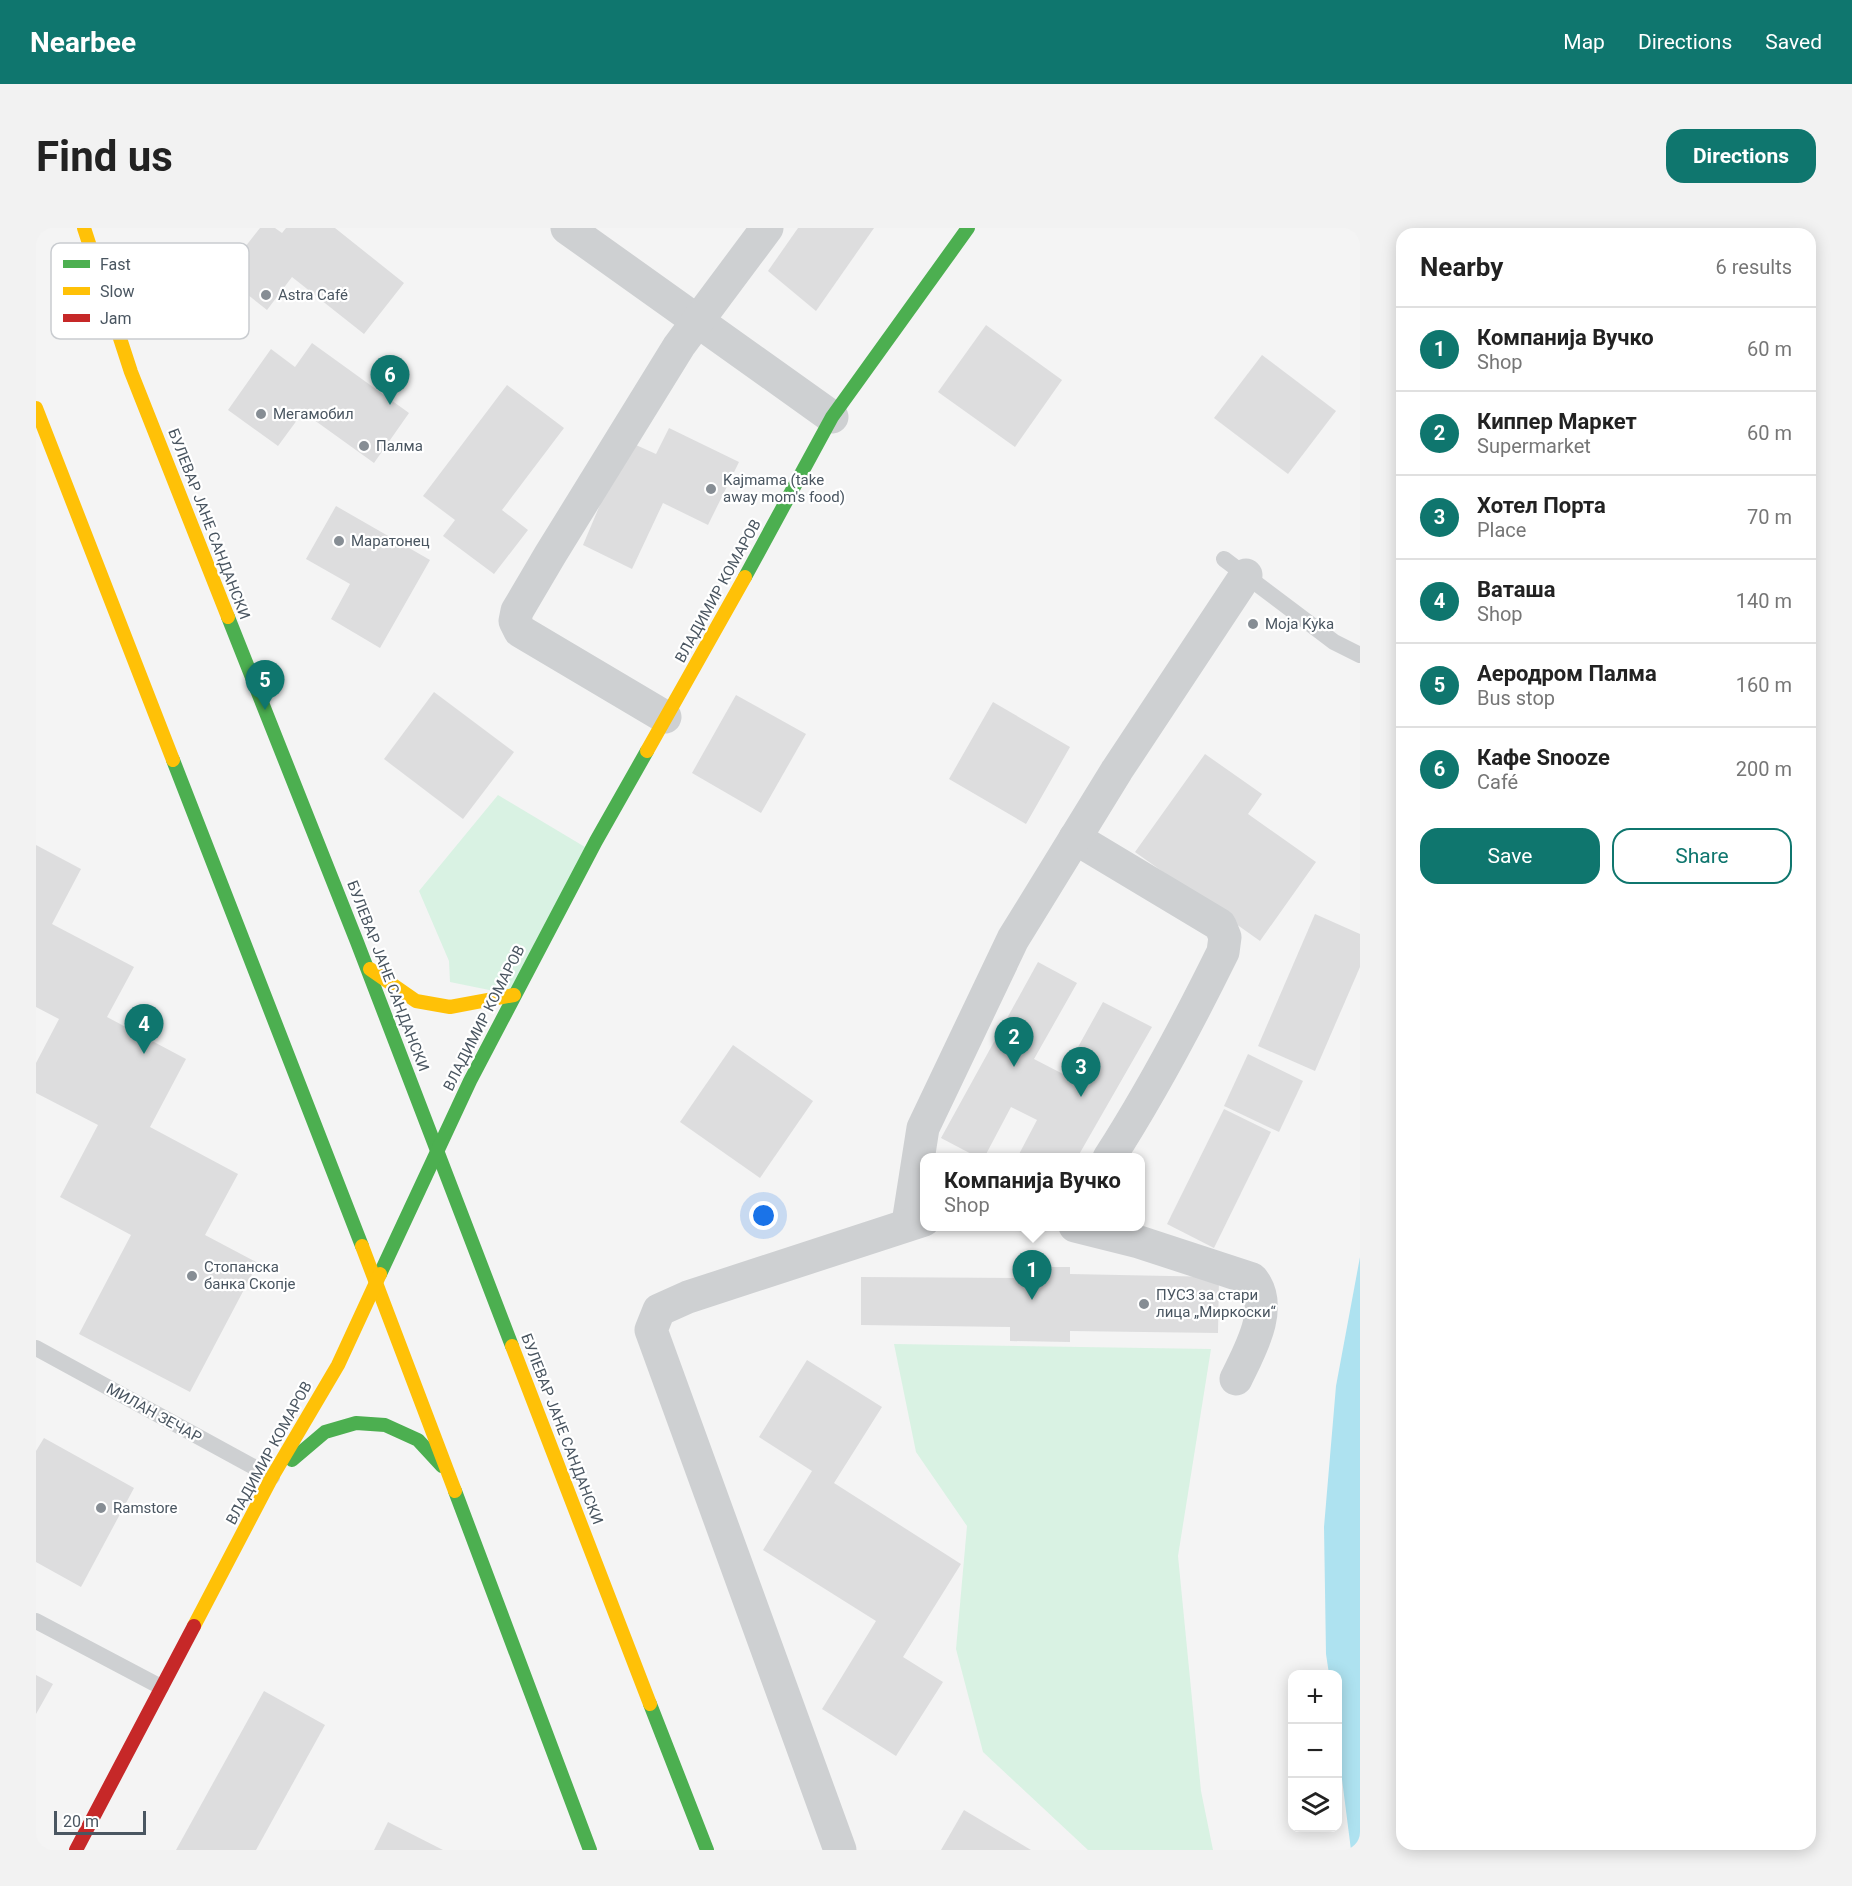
<!DOCTYPE html>
<meta charset="utf-8">
<style>
:root{--surface:#fff;--page:#f2f2f2;--text:#222;--muted:#767676;--line:#e0e0e0;--accent:#0f766e}
body{margin:0;font-family:Roboto,sans-serif;background:var(--page);color:var(--text)}
.controls{position:absolute;right:18px;bottom:18px;display:grid;overflow:hidden;border-radius:12px;box-shadow:0 3px 15px #0003}
.controls button{width:54px;height:54px;display:grid;place-items:center;padding:0;border:0;border-bottom:2px solid var(--line);background:var(--surface);color:var(--text);font:30px sans-serif}
.scale{position:absolute;left:18px;bottom:15px;width:92px;box-sizing:border-box;padding-left:6px;border:3px solid #4a5661;border-top:0;font-size:16px;line-height:21px;white-space:nowrap;color:#4a5661;-webkit-text-stroke:4px #fff;paint-order:stroke}
.you{position:absolute;left:728px;top:988px;width:21px;height:21px;margin:-15px;border:4px solid #fff;border-radius:50%;background:#1a73e8;box-shadow:0 0 0 9px #1a73e833}
.badge{display:grid;place-items:center;width:39px;height:39px;border-radius:50%;background:var(--accent);color:#fff;font-size:20px;font-weight:700}
.pin{position:absolute;translate:-50% -50px;filter:drop-shadow(0 2px 3px #0008)}
.pin::after{content:'';position:absolute;top:32px;width:21px;height:18px;background:inherit;clip-path:polygon(0 0,100% 0,50% 100%)}
.popup{position:absolute;left:884px;top:925px;width:225px;height:78px;box-sizing:border-box;display:grid;place-content:center;border-radius:12px;background:var(--surface);filter:drop-shadow(0 2px 4px #0005);font-size:20px;white-space:nowrap;color:var(--muted)}
.popup b{font-size:22px;color:var(--text)}
.popup::after{content:'';position:absolute;left:50%;top:100%;margin-left:-12px;border:12px solid transparent;border-top-color:var(--surface)}
.list{margin:0;padding:0;list-style:none}
h2{display:flex;justify-content:space-between;align-items:center;height:78px;margin:0;padding:0 24px;font-size:26px}
h2 small{font-size:20px;font-weight:400;color:var(--muted)}
.list li{display:grid;grid-template-columns:39px 1fr auto;gap:18px;align-items:center;box-sizing:border-box;height:84px;padding:0 24px;border-top:2px solid var(--line)}
.list b{display:block;font-size:22px;white-space:nowrap}
.list p{margin:0;font-size:20px;white-space:nowrap;color:var(--muted)}
.list em{font-size:20px;font-style:normal;color:var(--muted)}
.actions{display:flex;gap:12px;padding:18px 24px}
.actions a{flex:1;padding:14px 0;border:2px solid var(--accent);border-radius:18px;text-align:center;font-size:21px;color:var(--accent)}
.actions .main{background:var(--accent);color:#fff}
.icon{flex:none;width:33px;height:33px;fill:none;stroke:currentColor;stroke-width:2;stroke-linecap:round;stroke-linejoin:round}
.map{position:relative;flex:none;width:1324px;height:1622px;overflow:hidden;border-radius:18px}
header{display:flex;align-items:center;gap:36px;box-sizing:border-box;height:84px;padding:0 30px;background:var(--accent);color:#fff}
header strong{font-size:28px}
nav{display:flex;gap:33px;margin-inline-start:auto;font-size:21px}
.intro{display:flex;align-items:center;justify-content:space-between;box-sizing:border-box;height:144px;padding:0 36px}
h1{margin:0;font-size:42px}
.button{padding:15px 27px;border-radius:18px;background:var(--accent);color:#fff;font-size:21px;font-weight:700}
main{display:flex;gap:36px;padding:0 36px}
aside{flex:1;background:var(--surface);border-radius:18px;box-shadow:0 3px 15px #0003}
.map>svg:first-child{display:block}
.green{fill:#d9f2e3}
.water{fill:#aee2f0}
.building{fill:#ddddde}
.lines{fill:none;stroke-linecap:round;stroke-linejoin:round}
.lane{stroke:#ced0d2;stroke-width:16}
.street{stroke:#ced0d2;stroke-width:33}
.fast{stroke:#4caf50;stroke-width:14}
.slow{stroke:#ffc107;stroke-width:14}
.jam{stroke:#c62828;stroke-width:14}
.poi-dot{fill:#868d94;stroke:#fff;stroke-width:2}
.labels{text-anchor:middle;dominant-baseline:central;stroke-width:4.5;stroke-linejoin:round;paint-order:stroke}
.poi-label{font-size:15px;fill:#4a5661;stroke:#fff;text-anchor:start}
.street-label{font-size:15px;fill:#4a5661;stroke:#fff}
.key{fill:#fff;stroke:#c9ccd0;stroke-width:1.5}
.key-label{font-size:16px;fill:#4a5661}
</style>
<header>
<strong>Nearbee</strong>
<nav><a>Map</a><a>Directions</a><a>Saved</a></nav>
</header>
<div class="intro"><h1>Find us</h1><a class="button">Directions</a></div>
<main>
<div class="map">
<svg width="1324" height="1622" viewBox="0 0 1324 1622">
<rect width="100%" height="100%" fill="#f4f4f4"/>
<!-- green -->
<g class="green">
<polygon points="462,567 554,622 478,767 414,754 413,733 383,663"/>
<polygon points="858,1116 1175,1121 1142,1328 1165,1563 1177,1622 1052,1622 947,1524 920,1421 931,1298 880,1224"/>
</g>
<!-- water -->
<polygon class="water" points="1324,1029 1324,1622 1315,1622 1302,1520 1302,1446 1293,1446 1290,1426 1288,1299 1300,1158"/>
<!-- building -->
<g class="building">
<polygon points="224,0 239,0 246,5 250,0 299,0 368,55 328,106 256,49 231,82 187,47"/>
<polygon points="762,0 838,0 780,83 732,43"/>
<polygon points="950,97 1026,152 979,219 902,164"/>
<polygon points="276,115 373,185 338,235 267,184 242,218 192,182 235,121 259,139"/>
<polygon points="1226,127 1300,183 1252,246 1178,190"/>
<polygon points="471,157 528,200 466,282 492,302 458,346 407,308 419,292 387,268"/>
<polygon points="633,200 703,234 672,297 627,275 596,341 547,317 591,213 620,226"/>
<polygon points="300,278 394,332 344,420 295,391 314,356 270,331"/>
<polygon points="398,464 478,524 427,591 348,531"/>
<polygon points="700,467 770,506 725,585 656,545"/>
<polygon points="957,474 1034,519 990,596 913,551"/>
<polygon points="1169,526 1226,566 1212,586 1280,634 1224,713 1099,624"/>
<polygon points="0,617 45,641 16,696 98,739 71,789 150,831 114,899 202,946 169,1007 222,1035 154,1164 43,1106 95,1007 24,969 62,897 0,865 0,835 23,791 0,779"/>
<polygon points="1279,686 1324,706 1324,739 1279,843 1222,818"/>
<polygon points="1002,734 1041,755 998,831 1027,846 1067,774 1116,799 1041,930 981,930 1001,892 975,879 948,930 943,930 905,910"/>
<polygon points="697,817 777,873 724,950 644,894"/>
<polygon points="1212,826 1267,853 1243,904 1188,878"/>
<polygon points="1188,881 1235,904 1178,1020 1131,996"/>
<polygon points="982,1039 1034,1039 1034,1046 1183,1049 1182,1105 1034,1103 1034,1114 974,1113 974,1099 825,1097 825,1049 981,1050"/>
<polygon points="771,1132 846,1179 798,1255 925,1336 867,1429 907,1454 860,1528 786,1481 840,1393 727,1322 776,1243 723,1209"/>
<polygon points="8,1210 98,1260 45,1359 0,1334 0,1223"/>
<polygon points="0,1447 17,1456 0,1486"/>
<polygon points="228,1463 289,1497 220,1622 140,1622"/>
<polygon points="928,1582 995,1622 905,1622"/>
<polygon points="352,1594 407,1622 338,1622"/>
</g>
<g class="lines">
<!-- lane -->
<g class="lane">
<polyline points="1188,331 1298,414 1324,427"/>
<polyline points="0,1120 236,1249"/>
<polyline points="0,1393 125,1459"/>
</g>
<!-- street -->
<g class="street">
<polyline points="531,0 796,189"/>
<polyline points="629,489 484,403 479,393 481,383 514,327 643,118 731,0"/>
<path d="M 1039,610 L 1184,697 L 1189,709 L 1187,724 C 1152,795 1116,863 1073,930"/>
<polyline points="872,995 887,900 977,711 1081,542 1210,347"/>
<path d="M 1039,998 L 1103,1014 L 1216,1051 C 1239,1079 1214,1122 1200,1151"/>
<polyline points="804,1622 615,1102 623,1082 652,1069 888,992"/>
</g>
<!-- fast -->
<g class="fast">
<polyline points="709,349 796,189 932,0"/>
<polyline points="192,389 321,714 476,1118"/>
<polyline points="137,532 326,1018"/>
<polyline points="344,1046 434,853 560,613 611,523"/>
<polyline points="256,1232 289,1204 320,1195 349,1197 382,1212 406,1238"/>
<polyline points="419,1263 554,1622"/>
<polyline points="614,1476 671,1622"/>
</g>
<!-- slow -->
<g class="slow">
<polyline points="48,0 95,144 192,389"/>
<polyline points="0,180 137,532"/>
<polyline points="611,523 709,349"/>
<polyline points="334,741 380,773 414,779 478,767"/>
<polyline points="326,1018 419,1263"/>
<polyline points="476,1118 614,1476"/>
<polyline points="158,1398 236,1249 302,1137 344,1046"/>
</g>
<!-- jam -->
<polyline class="jam" points="40,1622 158,1398"/>
</g>
<!-- markers -->
<g class="poi-dot">
<circle cx="230" cy="67" r="6"/>
<circle cx="225" cy="186" r="6"/>
<circle cx="328" cy="218" r="6"/>
<circle cx="675" cy="261" r="6"/>
<circle cx="303" cy="313" r="6"/>
<circle cx="1217" cy="396" r="6"/>
<circle cx="156" cy="1048" r="6"/>
<circle cx="1108" cy="1076" r="6"/>
<circle cx="65" cy="1280" r="6"/>
</g>
<g class="labels">
<!-- poi labels -->
<g class="poi-label">
<text x="242" y="67">Astra Café</text>
<text x="237" y="186">Мегамобил</text>
<text x="340" y="218">Палма</text>
<text x="687" y="252">Kajmama (take<tspan x="687" dy="17">away mom's food)</tspan></text>
<text x="315" y="313">Маратонец</text>
<text x="1229" y="396">Moja Kyka</text>
<text x="168" y="1039">Стопанска<tspan x="168" dy="17">банка Скопје</tspan></text>
<text x="1120" y="1067">ПУСЗ за стари<tspan x="1120" dy="17">лица „Миркоски“</tspan></text>
<text x="77" y="1280">Ramstore</text>
</g>
<!-- street labels -->
<g class="street-label">
<text transform="translate(173 296) rotate(69)">БУЛЕВАР ЈАНЕ САНДАНСКИ</text>
<text transform="translate(682 363) rotate(-61)">ВЛАДИМИР КОМАРОВ</text>
<text transform="translate(352 748) rotate(69)">БУЛЕВАР ЈАНЕ САНДАНСКИ</text>
<text transform="translate(448 790) rotate(-63)">ВЛАДИМИР КОМАРОВ</text>
<text transform="translate(118 1185) rotate(29)">МИЛАН ЗЕЧАР</text>
<text transform="translate(526 1201) rotate(69)">БУЛЕВАР ЈАНЕ САНДАНСКИ</text>
<text transform="translate(233 1225) rotate(-61)">ВЛАДИМИР КОМАРОВ</text>
</g>
</g>
<!-- legend -->
<rect x="15" y="15" width="198" height="96" rx="9" class="key"/>
<rect x="27" y="32" width="27" height="8" fill="#4caf50"/>
<rect x="27" y="59" width="27" height="8" fill="#ffc107"/>
<rect x="27" y="86" width="27" height="8" fill="#c62828"/>
<g class="key-label">
<text x="64" y="42">Fast</text>
<text x="64" y="69">Slow</text>
<text x="64" y="96">Jam</text>
</g>
</svg>
<div class="controls">
<button>+</button>
<button>−</button>
<button><svg class="icon" aria-label="layers" viewBox="0 0 24 24"><path d="M12 4l9 5-9 5-9-5zM3 14l9 5 9-5"/></svg></button>
</div>
<div class="scale">20 m</div>
<div class="you"></div>
<div class="pin badge" style="left:996px;top:1072px">1</div>
<div class="popup"><b>Компанија Вучко</b>Shop</div>
<div class="pin badge" style="left:978px;top:839px">2</div>
<div class="pin badge" style="left:1045px;top:869px">3</div>
<div class="pin badge" style="left:108px;top:826px">4</div>
<div class="pin badge" style="left:229px;top:482px">5</div>
<div class="pin badge" style="left:354px;top:177px">6</div>
</div>
<aside>
<h2>Nearby<small>6 results</small></h2>
<ul class="list">
<li><span class="badge">1</span><div><b>Компанија Вучко</b><p>Shop</p></div><em>60 m</em></li>
<li><span class="badge">2</span><div><b>Киппер Маркет</b><p>Supermarket</p></div><em>60 m</em></li>
<li><span class="badge">3</span><div><b>Хотел Порта</b><p>Place</p></div><em>70 m</em></li>
<li><span class="badge">4</span><div><b>Ваташа</b><p>Shop</p></div><em>140 m</em></li>
<li><span class="badge">5</span><div><b>Аеродром Палма</b><p>Bus stop</p></div><em>160 m</em></li>
<li><span class="badge">6</span><div><b>Кафе Snooze</b><p>Café</p></div><em>200 m</em></li>
</ul>
<div class="actions"><a class="main">Save</a><a>Share</a></div>
</aside>
</main>
